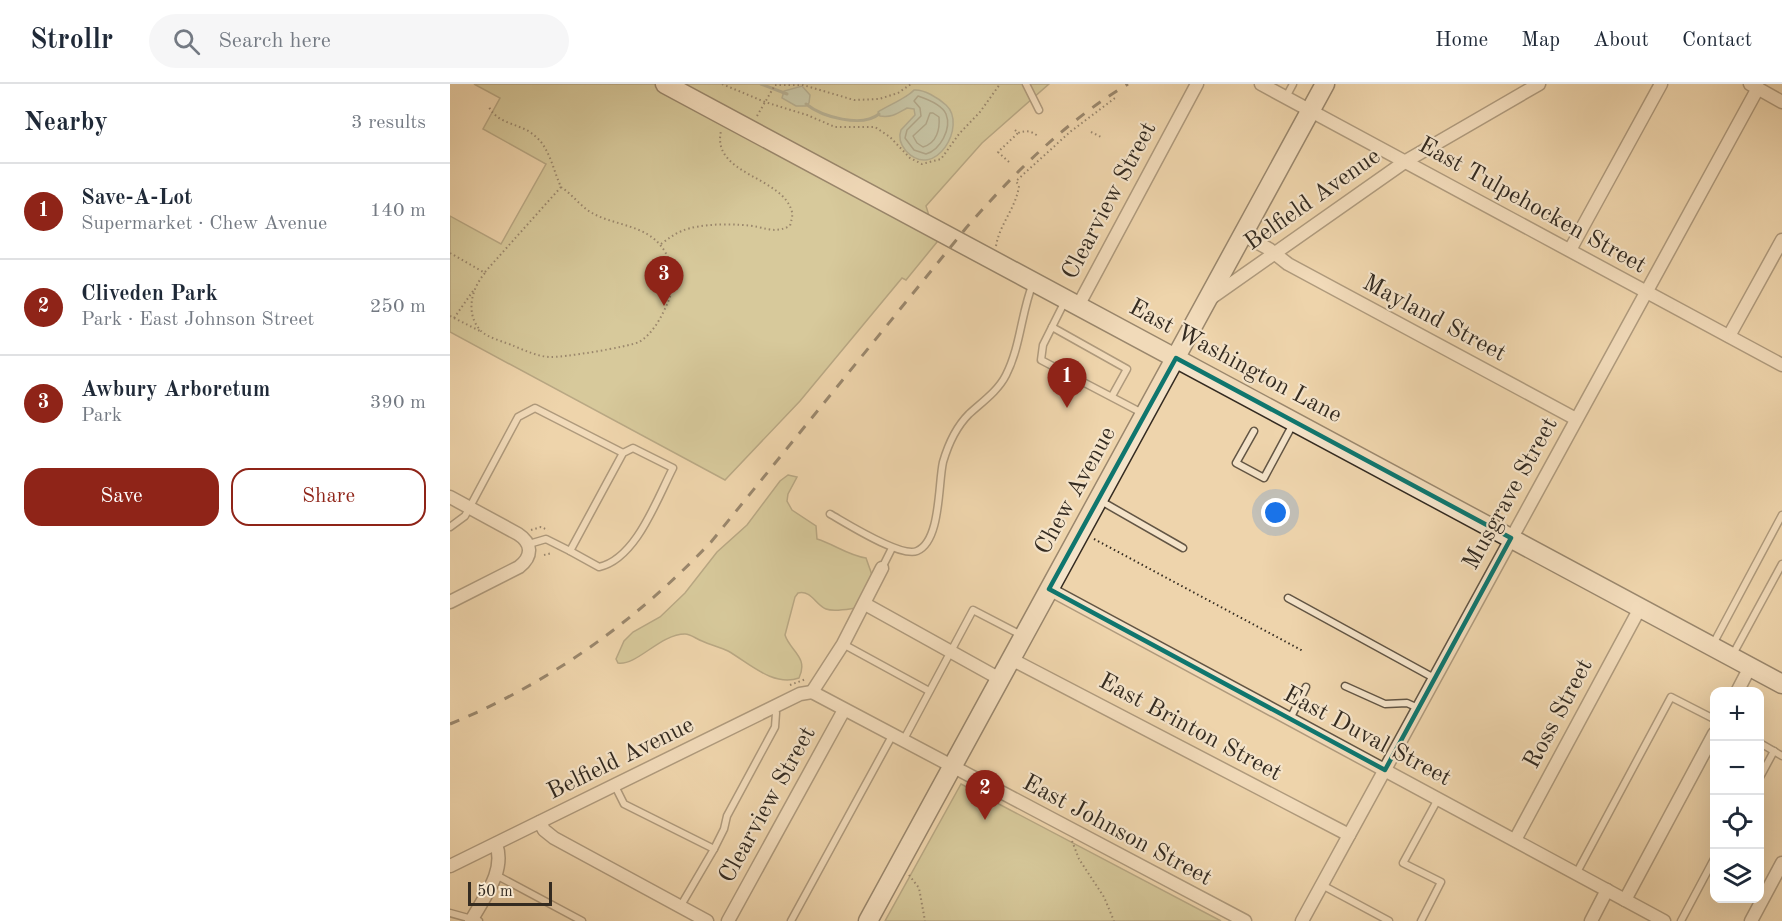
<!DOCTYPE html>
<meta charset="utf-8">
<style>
:root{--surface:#fff;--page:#f6f6f7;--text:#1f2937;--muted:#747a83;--line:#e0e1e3;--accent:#8f2418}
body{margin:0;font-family:"Old Standard TT",serif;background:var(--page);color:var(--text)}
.controls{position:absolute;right:18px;bottom:18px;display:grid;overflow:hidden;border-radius:12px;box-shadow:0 6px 24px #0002}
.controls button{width:54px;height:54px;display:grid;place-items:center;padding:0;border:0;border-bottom:2px solid var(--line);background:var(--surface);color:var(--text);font:30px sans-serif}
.scale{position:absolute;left:18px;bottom:15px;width:84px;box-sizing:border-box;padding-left:6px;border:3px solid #342b21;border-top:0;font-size:16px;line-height:21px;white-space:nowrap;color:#342b21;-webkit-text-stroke:4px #f4e3c9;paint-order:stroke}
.you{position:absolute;left:826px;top:429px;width:21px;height:21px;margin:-15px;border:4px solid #fff;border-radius:50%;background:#1a73e8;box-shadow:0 0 0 9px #1a73e833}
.badge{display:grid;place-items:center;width:39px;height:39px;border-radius:50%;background:var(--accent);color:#fff;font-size:20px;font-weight:700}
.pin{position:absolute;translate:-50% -50px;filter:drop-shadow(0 2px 3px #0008)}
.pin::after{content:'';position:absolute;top:32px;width:21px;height:18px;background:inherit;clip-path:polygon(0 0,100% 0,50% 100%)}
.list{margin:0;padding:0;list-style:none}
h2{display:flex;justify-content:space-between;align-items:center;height:78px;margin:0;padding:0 24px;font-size:26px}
h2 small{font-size:20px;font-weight:400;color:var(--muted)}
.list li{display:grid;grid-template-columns:39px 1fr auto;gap:18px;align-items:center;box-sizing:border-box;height:96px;padding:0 24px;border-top:2px solid var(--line)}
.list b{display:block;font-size:22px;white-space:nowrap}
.list p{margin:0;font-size:20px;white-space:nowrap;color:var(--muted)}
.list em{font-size:20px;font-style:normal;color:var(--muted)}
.actions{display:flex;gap:12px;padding:18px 24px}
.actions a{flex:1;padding:14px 0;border:2px solid var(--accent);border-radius:18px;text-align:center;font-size:21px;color:var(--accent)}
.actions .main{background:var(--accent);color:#fff}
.icon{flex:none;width:33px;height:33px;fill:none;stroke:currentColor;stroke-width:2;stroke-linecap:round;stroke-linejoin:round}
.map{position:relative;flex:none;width:1332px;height:837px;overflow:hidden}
header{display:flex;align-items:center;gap:36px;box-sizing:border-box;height:84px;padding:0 30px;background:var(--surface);border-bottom:2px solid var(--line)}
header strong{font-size:28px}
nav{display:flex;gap:33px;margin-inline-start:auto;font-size:21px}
.search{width:420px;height:54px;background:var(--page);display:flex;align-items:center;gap:15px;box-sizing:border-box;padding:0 21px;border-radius:33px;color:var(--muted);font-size:22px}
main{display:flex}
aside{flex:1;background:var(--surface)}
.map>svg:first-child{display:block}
.green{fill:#bbbc87;stroke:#787454;stroke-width:1.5}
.water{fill:#9bb9a4;stroke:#728070;stroke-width:1.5}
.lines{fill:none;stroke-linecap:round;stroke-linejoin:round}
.shore{stroke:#687262;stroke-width:1.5}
.stream{stroke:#728070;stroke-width:3}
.lane-casing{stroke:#625544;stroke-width:9}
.street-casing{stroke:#625544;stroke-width:15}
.secondary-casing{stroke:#342b21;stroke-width:21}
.path{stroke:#342b21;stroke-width:2;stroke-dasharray:1.5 3;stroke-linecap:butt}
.lane{stroke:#f4e3c9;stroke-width:6}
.street{stroke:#f4e3c9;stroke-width:12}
.secondary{stroke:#f4e3c9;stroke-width:18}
.rail{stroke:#342b21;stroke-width:3;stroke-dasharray:10 10;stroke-linecap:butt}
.marked{fill:none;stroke:#0f766e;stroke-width:4.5;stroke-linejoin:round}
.labels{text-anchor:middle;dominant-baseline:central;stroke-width:4.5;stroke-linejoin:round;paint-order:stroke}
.street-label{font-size:24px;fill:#342b21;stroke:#f4e3c9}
</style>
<header>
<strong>Strollr</strong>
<div class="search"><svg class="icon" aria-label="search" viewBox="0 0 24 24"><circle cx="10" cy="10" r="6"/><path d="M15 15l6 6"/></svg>Search here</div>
<nav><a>Home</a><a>Map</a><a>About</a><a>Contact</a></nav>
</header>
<main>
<aside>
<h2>Nearby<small>3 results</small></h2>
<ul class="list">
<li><span class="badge">1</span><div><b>Save-A-Lot</b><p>Supermarket · Chew Avenue</p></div><em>140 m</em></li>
<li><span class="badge">2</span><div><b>Cliveden Park</b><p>Park · East Johnson Street</p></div><em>250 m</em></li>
<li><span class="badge">3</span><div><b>Awbury Arboretum</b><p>Park</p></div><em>390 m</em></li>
</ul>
<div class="actions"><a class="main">Save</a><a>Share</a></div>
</aside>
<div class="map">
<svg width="1332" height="837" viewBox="0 0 1332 837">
<rect width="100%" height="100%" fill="#eed4ac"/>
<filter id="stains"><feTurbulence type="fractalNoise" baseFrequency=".00333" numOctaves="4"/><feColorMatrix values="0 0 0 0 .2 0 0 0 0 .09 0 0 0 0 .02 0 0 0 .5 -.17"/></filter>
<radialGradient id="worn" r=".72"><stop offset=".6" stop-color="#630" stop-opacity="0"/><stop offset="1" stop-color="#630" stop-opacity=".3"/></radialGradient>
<!-- green -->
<g class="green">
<polygon points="24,0 599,0 532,59 476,122 487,158 456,196 452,194 350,317 275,396 0,248 0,132 51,160 96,80 33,45 50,14"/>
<path d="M 338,391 L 347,393 L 338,410 L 337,417 L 342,426 L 366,442 L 367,455 C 384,460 397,471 416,474 L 422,491 L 406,524 C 398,525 384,528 376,525 C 365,521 362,506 348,509 L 345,513 L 335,551 C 340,567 359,573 349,594 C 323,603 299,579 278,567 C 270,563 260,561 252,557 C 246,555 241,550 235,550 C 210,550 187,582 168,579 L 166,575 L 174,557 L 183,548 L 210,533 L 235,509 L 267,468 L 297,441 L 330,397 Z"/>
<polygon points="511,700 771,837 435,837"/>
</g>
<!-- water -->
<g class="water">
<polygon points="352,2 360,11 359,19 356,22 346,22 332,14 334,7"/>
<path d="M 464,6 C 474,5 488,14 496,21 C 518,41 485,98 456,67 C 450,60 448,54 451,46 L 465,31 L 464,25 L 457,24 C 448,29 442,34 430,32 L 428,28 C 437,22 457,14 464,6 Z"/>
</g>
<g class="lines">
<!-- shore -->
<g class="shore">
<path d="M 468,12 C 477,15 492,21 496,30 C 502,45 490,66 476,70 L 464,66 L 455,54 L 457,46 L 471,32 L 470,24 L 464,17 Z"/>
<path d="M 480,29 L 483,29 L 489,33 C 490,45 487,59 473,63 L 467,59 L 463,52 L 476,40 Z"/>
</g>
<!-- stream -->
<g class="stream">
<polyline points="311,0 337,10"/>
<path d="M 356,20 C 372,33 412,44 429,30"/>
</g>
<defs>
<g id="lane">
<polyline points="576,0 589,26"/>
<polyline points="836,13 843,0"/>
<polyline points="602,243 615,217"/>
<polyline points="662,312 677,285 602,243 593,261 591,276 694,330"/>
<polyline points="804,347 786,379 814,394 843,340"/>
<path d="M 183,364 L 223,384 C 207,415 186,475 149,483 L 120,467 L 173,369 Z"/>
<polyline points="651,417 733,464"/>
<path d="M 380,430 C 396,439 451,474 467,467 C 491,457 488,400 493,378 C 498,361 506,343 519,330 C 532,318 548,307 556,291 C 571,261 571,229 583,199"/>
<polyline points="0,443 15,432 68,333 85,324 173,369"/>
<polyline points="79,460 96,455 120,467"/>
<polyline points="432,484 442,464"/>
<polyline points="838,514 984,594"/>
<polyline points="393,560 479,607"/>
<polyline points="1262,562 1332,431"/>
<polyline points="1282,572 1332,480"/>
<polyline points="895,602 935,620 957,619 968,624"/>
<polyline points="840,635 856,603"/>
<polyline points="453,657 523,526 571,551"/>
<polyline points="1310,659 1332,672"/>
<polyline points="1310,693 1324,667"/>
<polyline points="165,702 174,720 264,765 230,823"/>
<polyline points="264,765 274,745 277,732 325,643 326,629 324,623"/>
<polyline points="1126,790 1221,613 1264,635"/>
<polyline points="46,791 132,837"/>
<polyline points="872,801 939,837"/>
<polyline points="0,829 29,837"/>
<polyline points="341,837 442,652"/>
<polyline points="971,837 991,798 953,779 988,715"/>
<polyline points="1231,837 1264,775"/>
</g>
<g id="street">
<polyline points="811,0 1332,281"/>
<polyline points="1300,0 1332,18"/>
<polyline points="793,151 819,165 838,180 1126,335"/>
<polyline points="1120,166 1211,0"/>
<polyline points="761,214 956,77 1089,0"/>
<polyline points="628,222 747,0"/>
<polyline points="1279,252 1332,156"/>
<path d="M 0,413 L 68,450 C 82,459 83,472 69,483 L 0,518"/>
<polyline points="599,505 1214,837"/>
<polyline points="415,520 550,595"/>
<polyline points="561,575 899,751"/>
<polyline points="362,608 795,837"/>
<polyline points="362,608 393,560 432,484"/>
<polyline points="1287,608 1300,583"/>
<polyline points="90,738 94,746 104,754 257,837"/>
<polyline points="1065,756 1190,524"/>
<polyline points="0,782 350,610 362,608"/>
<polyline points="1175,816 1264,650"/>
<path d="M 21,837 C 34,813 56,787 46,760"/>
<polyline points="278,837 394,626"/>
<polyline points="852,837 1308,4"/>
<polyline points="1141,837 1157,806"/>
<polyline points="1301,837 1332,779"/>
</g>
<g id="secondary">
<polyline points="215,0 1332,600"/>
<polyline points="418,837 875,0"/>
</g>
</defs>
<!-- lane casing -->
<use href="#lane" class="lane-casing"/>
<!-- street casing -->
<use href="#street" class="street-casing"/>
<!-- secondary casing -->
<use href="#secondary" class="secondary-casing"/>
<!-- path -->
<g class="path">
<polyline points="272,0 315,18 357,31 385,43 425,43 440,53 460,74 472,80 491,75 509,50 530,28 550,0"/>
<polyline points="325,1 353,1 404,16 429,15 448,9 461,0"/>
<polyline points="307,32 325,1"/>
<path d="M 565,46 L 568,49 C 576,46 581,47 588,52"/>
<polyline points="641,48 651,53"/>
<polyline points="559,78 548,68 568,49"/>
<path d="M 211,160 C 218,155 224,150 232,147 C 249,139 289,139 308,143 C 321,146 327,148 340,142 C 341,137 343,132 342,128 C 333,92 261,91 271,47"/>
<path d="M 546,162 C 550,139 566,124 569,102 L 566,97 L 620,48 L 665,14"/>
<path d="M 0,169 L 35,189 C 21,205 15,230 31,247 C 38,254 55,258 64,262 C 76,267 87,272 99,273 C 111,274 178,263 189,258 C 203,250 212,232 218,218 C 226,199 224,178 211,162 C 195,141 163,141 142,129 C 130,122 122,110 111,103"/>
<path d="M 35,188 L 111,103 C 103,86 100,64 85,52 C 71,39 48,41 39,23"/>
<polyline points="0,232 30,247"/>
<polyline points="4,234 23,207"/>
<polyline points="81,446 91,443 98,446"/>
<polyline points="644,455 853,567"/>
<polyline points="94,471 102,469"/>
<polyline points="340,601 356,595"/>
<polyline points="622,757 629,775 654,813 664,837"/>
<polyline points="459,791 469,804 475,837"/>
</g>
<!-- lane -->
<use href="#lane" class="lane"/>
<!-- street -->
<use href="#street" class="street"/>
<!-- secondary -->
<use href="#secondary" class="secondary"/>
<!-- rail -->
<path class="rail" d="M 0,640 C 100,599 186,537 261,458 L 516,144 C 564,89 615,38 678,0"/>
</g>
<!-- marked area -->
<path d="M0 0H1332V837H0ZM 726,274 L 1061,454 L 935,686 L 599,505 Z" fill="#eed4ac" fill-opacity=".55" fill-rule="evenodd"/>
<path class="marked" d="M 726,274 L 1061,454 L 935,686 L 599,505 Z"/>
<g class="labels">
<!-- street labels -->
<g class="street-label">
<text transform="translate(863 116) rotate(-35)">Belfield Avenue</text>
<text transform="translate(660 117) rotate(-62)">Clearview Street</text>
<text transform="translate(1082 122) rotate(29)">East Tulpehocken Street</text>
<text transform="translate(984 235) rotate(28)">Mayland Street</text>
<text transform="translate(785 278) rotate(28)">East Washington Lane</text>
<text transform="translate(626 407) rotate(-61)">Chew Avenue</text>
<text transform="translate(1061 410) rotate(-61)">Musgrave Street</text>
<text transform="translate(1109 630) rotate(-62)">Ross Street</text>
<text transform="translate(740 644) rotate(28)">East Brinton Street</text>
<text transform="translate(917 653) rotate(28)">East Duval Street</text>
<text transform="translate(171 675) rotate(-26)">Belfield Avenue</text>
<text transform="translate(318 721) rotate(-61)">Clearview Street</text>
<text transform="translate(667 747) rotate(28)">East Johnson Street</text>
</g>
</g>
<rect width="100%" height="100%" filter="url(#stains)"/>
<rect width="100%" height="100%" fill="url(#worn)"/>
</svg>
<div class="controls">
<button>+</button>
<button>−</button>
<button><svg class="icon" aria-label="locate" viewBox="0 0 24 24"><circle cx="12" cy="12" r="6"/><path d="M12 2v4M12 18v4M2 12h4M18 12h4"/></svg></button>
<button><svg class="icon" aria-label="layers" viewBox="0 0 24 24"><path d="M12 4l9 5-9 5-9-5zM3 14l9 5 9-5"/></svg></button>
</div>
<div class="scale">50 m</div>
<div class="you"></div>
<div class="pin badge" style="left:617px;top:324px">1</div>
<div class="pin badge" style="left:535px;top:736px">2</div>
<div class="pin badge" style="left:214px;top:222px">3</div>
</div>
</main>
